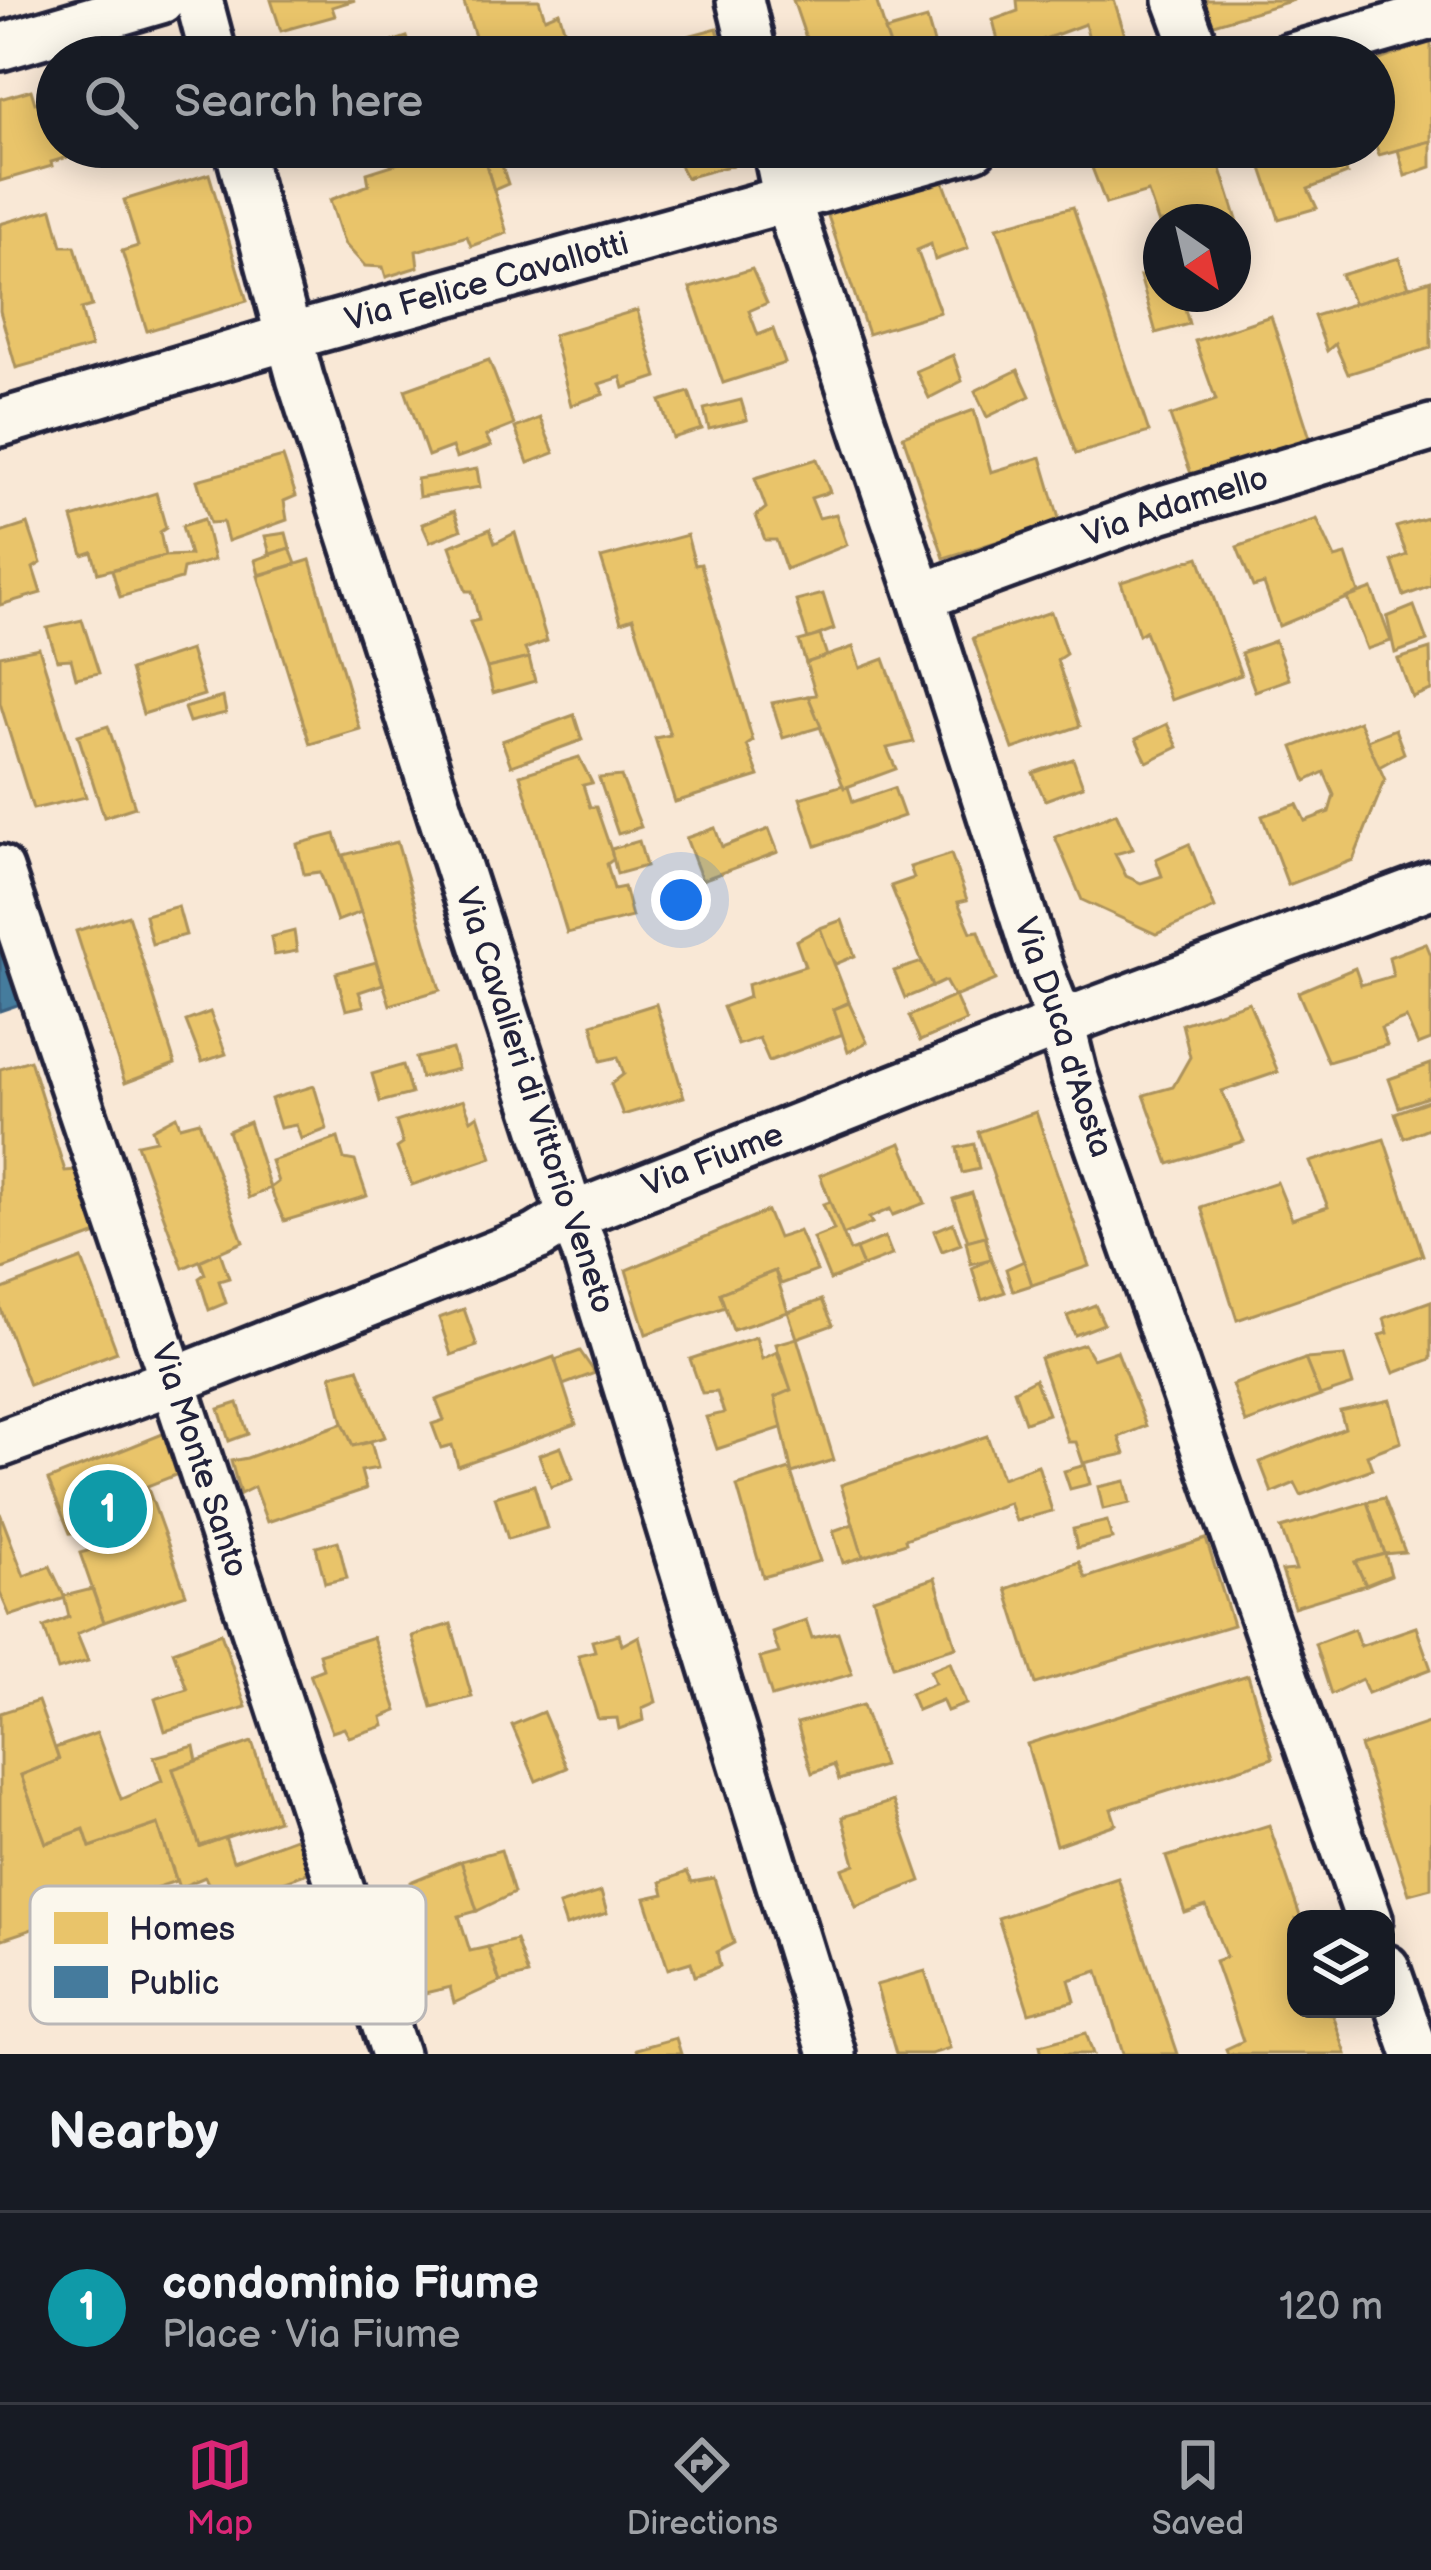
<!DOCTYPE html>
<meta charset="utf-8">
<style>
:root{--surface:#171b24;--page:#242831;--text:#f1f3f6;--muted:#9ea1a6;--line:#363941;--accent:#db2777}
body{margin:0;font-family:"Balsamiq Sans",sans-serif;background:var(--page);color:var(--text)}
.controls{position:absolute;right:36px;bottom:36px;display:grid;overflow:hidden;border-radius:24px;box-shadow:0 6px 30px #0003}
.controls button{width:108px;height:108px;display:grid;place-items:center;padding:0;border:0;border-bottom:3px solid var(--line);background:var(--surface);color:var(--text);font:60px sans-serif}
.compass{position:absolute;left:1143px;top:204px;width:108px;height:108px;border-radius:50%;background:var(--surface);box-shadow:0 6px 30px #0003;rotate:146deg}
.you{position:absolute;left:681px;top:900px;width:42px;height:42px;margin:-30px;border:9px solid #fff;border-radius:50%;background:#1a73e8;box-shadow:0 0 0 18px #1a73e833}
.badge{display:grid;place-items:center;width:78px;height:78px;border-radius:50%;background:var(--accent);color:#fff;font-size:39px;font-weight:700}
.pin{position:absolute;translate:-50% -50%;border:6px solid #fff;box-shadow:0 3px 12px #0006}
.list{margin:0;padding:0;list-style:none}
h2{display:flex;justify-content:space-between;align-items:center;height:156px;margin:0;padding:0 48px;font-size:51px}
h2 small{font-size:39px;font-weight:400;color:var(--muted)}
.list li{display:grid;grid-template-columns:78px 1fr auto;gap:36px;align-items:center;box-sizing:border-box;height:192px;padding:0 48px;border-top:3px solid var(--line)}
.list b{display:block;font-size:45px;white-space:nowrap}
.list p{margin:0;font-size:39px;white-space:nowrap;color:var(--muted)}
.list em{font-size:39px;font-style:normal;color:var(--muted)}
.icon{flex:none;width:66px;height:66px;fill:none;stroke:currentColor;stroke-width:2;stroke-linecap:round;stroke-linejoin:round}
.map{position:relative;flex:none;width:1431px;height:2054px;overflow:hidden}
.search{position:absolute;background:var(--surface);box-shadow:0 6px 30px #0003;left:36px;right:36px;top:36px;height:132px;display:flex;align-items:center;gap:30px;box-sizing:border-box;padding:0 42px;border-radius:66px;color:var(--muted);font-size:45px}
.sheet{height:348px;background:var(--surface)}
nav{display:flex;justify-content:space-around;align-items:center;box-sizing:border-box;height:168px;border-top:3px solid var(--line);background:var(--surface);font-size:33px;color:var(--muted)}
nav a{display:grid;justify-items:center;gap:6px}
nav .on{color:var(--accent)}
.map>svg:first-child{display:block}
.homes{fill:#e9c46a;stroke:#ad935c;stroke-width:3}
.public{fill:#457b9d;stroke:#3a6080;stroke-width:3}
.lines{fill:none;stroke-linecap:round;stroke-linejoin:round}
.street-casing{stroke:#22223b;stroke-width:54}
.street{stroke:#fbf7ec;stroke-width:45}
.labels{text-anchor:middle;dominant-baseline:central;stroke-width:12;stroke-linejoin:round;paint-order:stroke}
.street-label{font-size:33px;fill:#22223b;stroke:#fbf7ec}
.key{fill:#fbf7ec;stroke:#bab7b7;stroke-width:3}
.key-label{font-size:33px;fill:#22223b}
</style>
<div class="map">
<svg width="1431" height="2054" viewBox="0 0 1431 2054">
<rect width="100%" height="100%" fill="#f9e8d6"/>
<filter id="ink" filterUnits="userSpaceOnUse"><feTurbulence type="fractalNoise" baseFrequency=".00833" numOctaves="2"/><feDisplacementMap in="SourceGraphic" scale="24" xChannelSelector="R" yChannelSelector="G"/><feConvolveMatrix kernelMatrix="1 2 1 2 8 2 1 2 1" color-interpolation-filters="sRGB"/></filter>
<g filter="url(#ink)">
<!-- homes -->
<g class="homes">
<polygon points="271,0 355,0 332,7 335,16 281,31"/>
<polygon points="463,0 539,0 545,18 559,12 572,55 493,57 491,52 481,55"/>
<polygon points="793,0 876,0 894,57 823,57 817,38 807,41"/>
<polygon points="1017,0 1114,0 1129,48 1094,57 1085,24 1034,43 1039,57 993,57 1001,53 993,20 1018,11"/>
<polygon points="1199,0 1294,0 1207,26"/>
<polygon points="927,19 938,57 894,57 885,31"/>
<polygon points="717,28 725,57 662,57 693,50 688,36"/>
<polygon points="98,37 104,54 73,57 69,44"/>
<polygon points="407,37 414,57 347,57"/>
<polygon points="182,41 187,57 127,57"/>
<polygon points="1431,41 1431,141 1379,155 1374,140 1374,62"/>
<polygon points="31,90 35,103 57,97 57,147 102,147 51,162 52,166 0,181 0,99"/>
<polygon points="1431,141 1431,167 1405,176 1398,150"/>
<polygon points="449,147 453,147 455,158 482,151 507,233 471,246 467,236 416,251 418,267 386,277 383,267 365,266 344,243 330,200 369,185 367,173"/>
<polygon points="491,147 496,147 508,184 494,190 482,151"/>
<polygon points="626,147 748,147 751,160 686,178 672,148 630,162"/>
<polygon points="1084,147 1214,147 1238,223 1161,222 1161,230 1148,192 1106,204"/>
<polygon points="1255,147 1338,147 1347,174 1308,189 1317,208 1279,219"/>
<polygon points="209,174 247,301 147,331 122,251 138,246 124,200"/>
<polygon points="941,175 968,248 935,260 931,244 917,250 940,312 868,334 825,207"/>
<polygon points="1073,207 1149,432 1076,454 997,227"/>
<polygon points="52,209 62,246 75,246 92,306 81,309 91,347 16,368 0,311 0,224"/>
<polygon points="1399,258 1409,287 1354,304 1341,275"/>
<polygon points="752,269 767,303 749,311 758,335 773,329 785,363 723,383 690,288"/>
<polygon points="1161,270 1161,294 1181,294 1189,324 1156,333 1140,276"/>
<polygon points="1431,280 1431,348 1348,374 1335,344 1327,351 1314,316"/>
<polygon points="637,310 657,377 624,388 621,377 599,384 604,394 571,405 553,335"/>
<polygon points="1271,316 1312,444 1194,482 1170,416 1216,400 1195,341"/>
<polygon points="953,355 962,381 929,398 916,371"/>
<polygon points="489,360 514,425 486,436 491,446 456,458 452,447 428,456 405,390"/>
<polygon points="1018,370 1030,396 987,417 975,391"/>
<polygon points="689,392 702,429 673,438 660,401"/>
<polygon points="741,400 747,420 709,429 704,409"/>
<polygon points="974,410 991,472 1041,457 1060,522 944,558 903,436"/>
<polygon points="540,418 554,453 528,463 515,428"/>
<polygon points="283,457 296,496 284,501 287,520 228,541 223,522 210,523 197,480"/>
<polygon points="817,459 830,492 811,498 819,518 836,514 847,545 786,569 776,540 765,540 756,516 766,508 755,478"/>
<polygon points="477,469 480,487 419,497 417,479"/>
<polygon points="156,493 166,528 160,532 165,556 98,573 92,552 83,555 72,518"/>
<polygon points="454,511 461,530 430,542 422,524"/>
<polygon points="1431,517 1431,586 1404,596 1392,561 1407,555 1396,527"/>
<polygon points="204,519 214,560 183,569 181,579 120,597 112,570 165,556 190,555 182,526"/>
<polygon points="1317,519 1335,558 1346,555 1359,593 1279,626 1264,584 1253,587 1237,547"/>
<polygon points="28,524 41,563 33,568 41,593 0,605 0,533"/>
<polygon points="490,529 495,543 515,533 547,641 525,649 529,658 487,668 470,622 479,620 472,591 466,591 450,546"/>
<polygon points="286,533 290,548 270,554 265,536"/>
<polygon points="687,535 695,565 701,564 753,741 747,745 759,776 675,802 655,738 670,735 633,618 621,622 601,558"/>
<polygon points="290,548 296,564 259,575 255,560"/>
<polygon points="1199,557 1241,675 1171,700 1145,631 1139,635 1121,582"/>
<polygon points="310,560 360,729 310,744 258,576"/>
<polygon points="1372,589 1391,641 1367,649 1347,598"/>
<polygon points="823,594 834,629 808,639 796,601"/>
<polygon points="1414,606 1427,641 1395,653 1387,617"/>
<polygon points="1051,612 1066,654 1057,660 1080,726 1013,749 973,638"/>
<polygon points="82,620 99,673 76,678 71,659 57,660 47,628"/>
<polygon points="820,635 827,656 806,663 799,641"/>
<polygon points="1275,641 1289,679 1255,691 1241,653"/>
<polygon points="853,647 860,668 884,659 914,742 887,748 896,769 844,788 808,696 816,695 806,663"/>
<polygon points="39,648 86,797 33,809 0,703 0,656"/>
<polygon points="1430,649 1431,690 1412,697 1398,659"/>
<polygon points="190,650 204,695 143,714 130,670"/>
<polygon points="529,658 535,681 493,693 487,668"/>
<polygon points="808,696 821,727 783,738 772,703"/>
<polygon points="223,697 226,713 189,722 184,708"/>
<polygon points="574,715 582,740 511,766 502,741"/>
<polygon points="1359,721 1385,780 1353,860 1288,885 1262,816 1297,804 1305,821 1329,812 1334,795 1324,772 1306,781 1293,747"/>
<polygon points="1167,724 1178,747 1147,762 1136,739"/>
<polygon points="108,726 135,807 104,817 78,735"/>
<polygon points="1395,729 1404,753 1379,767 1367,740"/>
<polygon points="579,757 592,783 583,785 590,807 596,807 614,859 607,864 614,889 624,887 632,917 567,933 520,775"/>
<polygon points="1073,759 1083,786 1045,800 1033,773"/>
<polygon points="621,776 641,827 618,834 599,778"/>
<polygon points="843,785 844,788 848,787 853,802 894,788 904,816 816,846 800,798"/>
<polygon points="1116,813 1133,849 1115,854 1126,876 1141,883 1162,876 1156,859 1189,844 1215,908 1156,934 1082,900 1055,837"/>
<polygon points="715,828 722,847 769,829 778,852 702,880 686,838"/>
<polygon points="335,834 361,912 337,921 320,872 304,874 297,844"/>
<polygon points="639,841 646,866 617,874 611,849"/>
<polygon points="397,842 440,990 390,1005 343,855"/>
<polygon points="951,854 967,900 958,902 971,932 979,931 996,980 954,997 945,981 932,987 891,886 914,878 910,867"/>
<polygon points="178,906 186,935 152,944 145,915"/>
<polygon points="128,915 175,1064 125,1083 76,931"/>
<polygon points="842,920 855,956 836,964 831,959 820,928"/>
<polygon points="820,928 849,1002 834,1009 843,1034 769,1061 759,1038 738,1045 723,1007 749,997 747,985 805,966 796,941"/>
<polygon points="294,931 297,951 274,955 271,937"/>
<polygon points="1426,943 1431,955 1431,1040 1418,1045 1406,1018 1381,1028 1387,1045 1328,1062 1298,992 1355,968 1361,985 1393,976 1389,957"/>
<polygon points="376,962 383,984 359,992 364,1006 346,1010 336,973"/>
<polygon points="922,962 932,987 905,998 894,971"/>
<polygon points="955,996 966,1021 920,1041 909,1016"/>
<polygon points="1249,1002 1278,1072 1222,1091 1244,1141 1169,1164 1144,1095 1173,1087 1190,1057 1182,1024"/>
<polygon points="849,1003 867,1042 848,1052 834,1009"/>
<polygon points="656,1004 684,1097 623,1115 611,1084 624,1074 618,1057 601,1061 592,1024"/>
<polygon points="210,1012 226,1054 202,1062 186,1021"/>
<polygon points="452,1049 458,1069 421,1078 416,1058"/>
<polygon points="30,1060 65,1171 77,1170 97,1234 0,1270 0,1069"/>
<polygon points="1431,1064 1431,1096 1399,1107 1389,1079"/>
<polygon points="403,1065 411,1094 380,1102 372,1074"/>
<polygon points="314,1086 327,1129 301,1139 296,1125 280,1128 271,1099"/>
<polygon points="463,1100 471,1120 478,1115 492,1158 412,1185 397,1148 403,1144 396,1122"/>
<polygon points="1431,1100 1431,1127 1404,1138 1395,1113"/>
<polygon points="1036,1112 1089,1266 1032,1285 978,1132"/>
<polygon points="176,1116 180,1126 199,1121 243,1242 183,1268 137,1144 156,1140 152,1129"/>
<polygon points="249,1122 270,1188 249,1198 228,1131"/>
<polygon points="338,1138 344,1159 355,1161 367,1196 284,1221 270,1188 278,1182 271,1161"/>
<polygon points="1384,1139 1423,1255 1237,1320 1201,1207 1277,1182 1292,1219 1328,1207 1310,1162"/>
<polygon points="901,1143 925,1203 893,1215 890,1209 869,1218 872,1223 843,1235 820,1175"/>
<polygon points="974,1144 979,1169 962,1173 957,1148"/>
<polygon points="972,1193 986,1236 968,1241 953,1199"/>
<polygon points="830,1202 850,1251 856,1249 863,1266 830,1280 813,1238 834,1230 823,1204"/>
<polygon points="767,1211 778,1238 799,1231 817,1271 781,1284 775,1271 720,1293 725,1307 646,1334 626,1270"/>
<polygon points="953,1223 961,1244 942,1251 934,1231"/>
<polygon points="985,1236 991,1259 971,1264 966,1241"/>
<polygon points="885,1237 892,1255 863,1266 856,1249"/>
<polygon points="220,1252 229,1278 219,1281 226,1303 209,1310 199,1278 205,1274 200,1261"/>
<polygon points="82,1259 117,1352 29,1385 0,1307 0,1290"/>
<polygon points="991,1259 1005,1292 982,1300 972,1268"/>
<polygon points="1024,1261 1032,1285 1013,1291 1006,1269"/>
<polygon points="775,1271 788,1312 733,1330 720,1293"/>
<polygon points="822,1300 833,1325 797,1338 788,1312"/>
<polygon points="1431,1301 1431,1359 1394,1373 1379,1335 1388,1333 1384,1318"/>
<polygon points="1095,1305 1104,1324 1075,1335 1067,1316"/>
<polygon points="464,1309 477,1346 451,1355 439,1318"/>
<polygon points="756,1337 762,1359 777,1352 791,1390 775,1397 784,1427 717,1449 706,1417 724,1413 717,1392 702,1393 690,1359"/>
<polygon points="797,1338 834,1460 792,1473 775,1397 791,1390 776,1344"/>
<polygon points="1084,1344 1093,1359 1117,1351 1146,1426 1119,1437 1125,1454 1083,1463 1076,1442 1068,1442 1040,1358"/>
<polygon points="580,1351 595,1373 563,1385 555,1360"/>
<polygon points="1344,1356 1353,1385 1320,1396 1305,1359"/>
<polygon points="554,1357 576,1424 458,1466 452,1445 441,1448 432,1424 444,1420 436,1400"/>
<polygon points="1305,1359 1320,1396 1246,1423 1232,1385"/>
<polygon points="358,1368 385,1437 353,1446 343,1423 331,1375"/>
<polygon points="1035,1379 1048,1414 1025,1422 1014,1390"/>
<polygon points="1390,1400 1401,1442 1367,1455 1372,1469 1301,1495 1295,1483 1272,1493 1260,1462 1345,1428 1340,1411"/>
<polygon points="238,1403 248,1434 229,1441 219,1409"/>
<polygon points="343,1423 353,1446 371,1442 378,1468 361,1471 366,1489 267,1522 254,1487 240,1494 231,1461 247,1458"/>
<polygon points="170,1431 186,1471 147,1486 186,1594 104,1622 80,1553 91,1550 86,1531 70,1533 48,1480"/>
<polygon points="987,1436 1002,1478 1038,1465 1052,1511 1016,1521 1009,1503 905,1539 906,1543 863,1557 841,1485"/>
<polygon points="561,1447 573,1479 551,1487 539,1455"/>
<polygon points="1085,1465 1090,1484 1070,1489 1064,1471"/>
<polygon points="790,1469 820,1561 763,1577 737,1486"/>
<polygon points="1125,1481 1130,1503 1103,1509 1098,1487"/>
<polygon points="534,1485 547,1528 508,1539 495,1497"/>
<polygon points="1384,1498 1405,1552 1385,1554 1367,1502"/>
<polygon points="1367,1502 1385,1554 1355,1562 1366,1585 1294,1607 1282,1571 1296,1570 1281,1528"/>
<polygon points="0,1513 24,1576 50,1566 65,1598 10,1616 0,1593"/>
<polygon points="1107,1521 1112,1539 1077,1548 1073,1529"/>
<polygon points="853,1524 863,1557 843,1563 833,1531"/>
<polygon points="1206,1539 1233,1625 1036,1684 1006,1589 1079,1562 1086,1578"/>
<polygon points="338,1541 347,1578 325,1583 316,1547"/>
<polygon points="1385,1554 1391,1575 1366,1585 1355,1562"/>
<polygon points="935,1578 956,1647 893,1666 873,1598"/>
<polygon points="92,1589 104,1622 77,1634 88,1661 58,1670 44,1627 69,1617 64,1596"/>
<polygon points="806,1620 812,1638 838,1632 852,1674 772,1697 760,1658 779,1653 772,1632"/>
<polygon points="451,1624 472,1697 432,1707 412,1636"/>
<polygon points="1416,1627 1431,1669 1368,1693 1362,1679 1331,1694 1315,1644 1354,1629 1360,1646"/>
<polygon points="221,1633 246,1707 165,1731 155,1699 187,1689 173,1651"/>
<polygon points="619,1634 622,1645 639,1636 656,1702 642,1708 644,1720 619,1729 617,1718 598,1719 578,1655 595,1651 592,1641"/>
<polygon points="373,1637 397,1711 382,1717 384,1726 349,1737 344,1728 332,1732 310,1674 323,1669 319,1654"/>
<polygon points="950,1662 966,1704 947,1711 942,1700 917,1710 910,1693 935,1683 930,1670"/>
<polygon points="1248,1675 1273,1758 1111,1809 1116,1824 1056,1845 1027,1744"/>
<polygon points="38,1701 59,1760 21,1775 46,1843 84,1829 90,1847 158,1824 176,1881 0,1940 0,1713"/>
<polygon points="863,1705 883,1766 839,1780 834,1765 812,1773 797,1723"/>
<polygon points="543,1712 567,1768 536,1781 512,1725"/>
<polygon points="1431,1722 1431,1888 1409,1894 1360,1746"/>
<polygon points="97,1733 121,1799 162,1781 154,1757 194,1746 197,1761 173,1769 200,1846 225,1837 233,1861 306,1834 318,1869 219,1906 205,1877 179,1888 158,1824 90,1847 84,1829 46,1843 21,1775 59,1760 55,1748"/>
<polygon points="252,1742 278,1820 200,1846 173,1769"/>
<polygon points="893,1801 921,1881 856,1907 842,1869 855,1864 842,1817"/>
<polygon points="1269,1825 1301,1919 1296,1919 1296,2009 1322,2009 1323,2014 1333,2015 1346,2054 1228,2054 1226,2049 1243,2041 1215,1961 1226,1957 1206,1906 1185,1913 1166,1857"/>
<polygon points="501,1850 514,1893 477,1911 461,1861"/>
<polygon points="461,1861 477,1911 459,1916 470,1951 488,1947 500,1982 454,2003 450,1987 425,1993 390,1900 410,1894 410,1882"/>
<polygon points="687,1872 692,1882 714,1878 734,1943 717,1952 720,1966 695,1976 691,1962 668,1969 645,1898 664,1894 661,1882"/>
<polygon points="1118,1878 1178,2054 1123,2054 1098,1971 1069,1980 1075,2001 1029,2013 998,1918"/>
<polygon points="601,1892 607,1913 566,1926 559,1905"/>
<polygon points="516,1940 528,1975 500,1982 488,1947"/>
<polygon points="925,1971 950,2048 931,2054 896,2054 876,1985"/>
<polygon points="1086,2033 1093,2054 1042,2054 1040,2045"/>
<polygon points="676,2038 681,2054 638,2054 636,2049"/>
</g>
<!-- public -->
<polygon class="public" points="0,915 29,1001 0,1011"/>
<g class="lines">
<defs>
<g id="street">
<polyline points="199,0 214,57"/>
<polyline points="740,0 754,57"/>
<polyline points="1177,0 1198,57"/>
<polyline points="0,47 161,0"/>
<polyline points="1289,57 1431,16"/>
<path id="s1" d="M 238,147 L 300,378 L 571,1216 L 584,1248 L 832,2054"/>
<path id="s2" d="M 776,147 L 787,200 L 921,597 L 1041,972 L 1061,1023 L 1074,1075 L 1369,1919"/>
<path id="s3" d="M 0,423 L 289,337 L 974,147"/>
<path id="s4" d="M 921,597 L 1159,510 L 1431,428"/>
<path id="s5" d="M 0,869 L 173,1381 L 395,2054"/>
<path id="s6" d="M 0,1444 L 173,1381 L 520,1244 L 537,1237 L 571,1216 L 1061,1023 L 1431,885"/>
<polyline points="1386,1968 1416,2054"/>
</g>
</defs>
<!-- street casing -->
<use href="#street" class="street-casing"/>
<!-- street -->
<use href="#street" class="street"/>
</g>
</g>
<g class="labels">
<!-- street labels -->
<g class="street-label">
<text stroke="none"><textPath href="#s3" startOffset="507">Via Felice Cavallotti</textPath></text>
<text stroke="none"><textPath href="#s4" startOffset="270">Via Adamello</textPath></text>
<text stroke="none"><textPath href="#s2" startOffset="936">Via Duca d'Aosta</textPath></text>
<text stroke="none"><textPath href="#s1" startOffset="999">Via Cavalieri di Vittorio Veneto</textPath></text>
<text stroke="none"><textPath href="#s6" startOffset="768">Via Fiume</textPath></text>
<text stroke="none"><textPath href="#s5" startOffset="624">Via Monte Santo</textPath></text>
</g>
</g>
<!-- legend -->
<rect x="30" y="1886" width="396" height="138" rx="18" class="key"/>
<rect x="54" y="1912" width="54" height="32" fill="#e9c46a"/>
<rect x="54" y="1966" width="54" height="32" fill="#457b9d"/>
<g class="key-label">
<text x="129" y="1940">Homes</text>
<text x="129" y="1994">Public</text>
</g>
</svg>
<div class="controls">
<button><svg class="icon" aria-label="layers" viewBox="0 0 24 24"><path d="M12 4l9 5-9 5-9-5zM3 14l9 5 9-5"/></svg></button>
</div>
<svg class="compass" viewBox="-18 -18 36 36"><path d="M0-13l5 13h-10z" fill="#e53935"/><path d="M0 13l5-13h-10z" fill="#9ea1a6"/></svg>
<div class="you"></div>
<div class="pin badge" style="left:108px;top:1509px;background:#0f9aa8">1</div>
<div class="search"><svg class="icon" aria-label="search" viewBox="0 0 24 24"><circle cx="10" cy="10" r="6"/><path d="M15 15l6 6"/></svg>Search here</div>
</div>
<section class="sheet">
<h2>Nearby<small></small></h2>
<ul class="list">
<li><span class="badge" style="background:#0f9aa8">1</span><div><b>condominio Fiume</b><p>Place · Via Fiume</p></div><em>120 m</em></li>
</ul>
</section>
<nav>
<a class="on"><svg class="icon" aria-label="map" viewBox="0 0 24 24"><path d="M3 6l6-2 6 2 6-2v14l-6 2-6-2-6 2zM9 4v14M15 6v14"/></svg>Map</a>
<a><svg class="icon" aria-label="directions" viewBox="0 0 24 24"><path d="M12 3l9 9-9 9-9-9zM9 14v-3h6M13 9l2 2-2 2"/></svg>Directions</a>
<a><svg class="icon" aria-label="saved" viewBox="0 0 24 24"><path d="M7 4h10v16l-5-4-5 4z"/></svg>Saved</a>
</nav>
